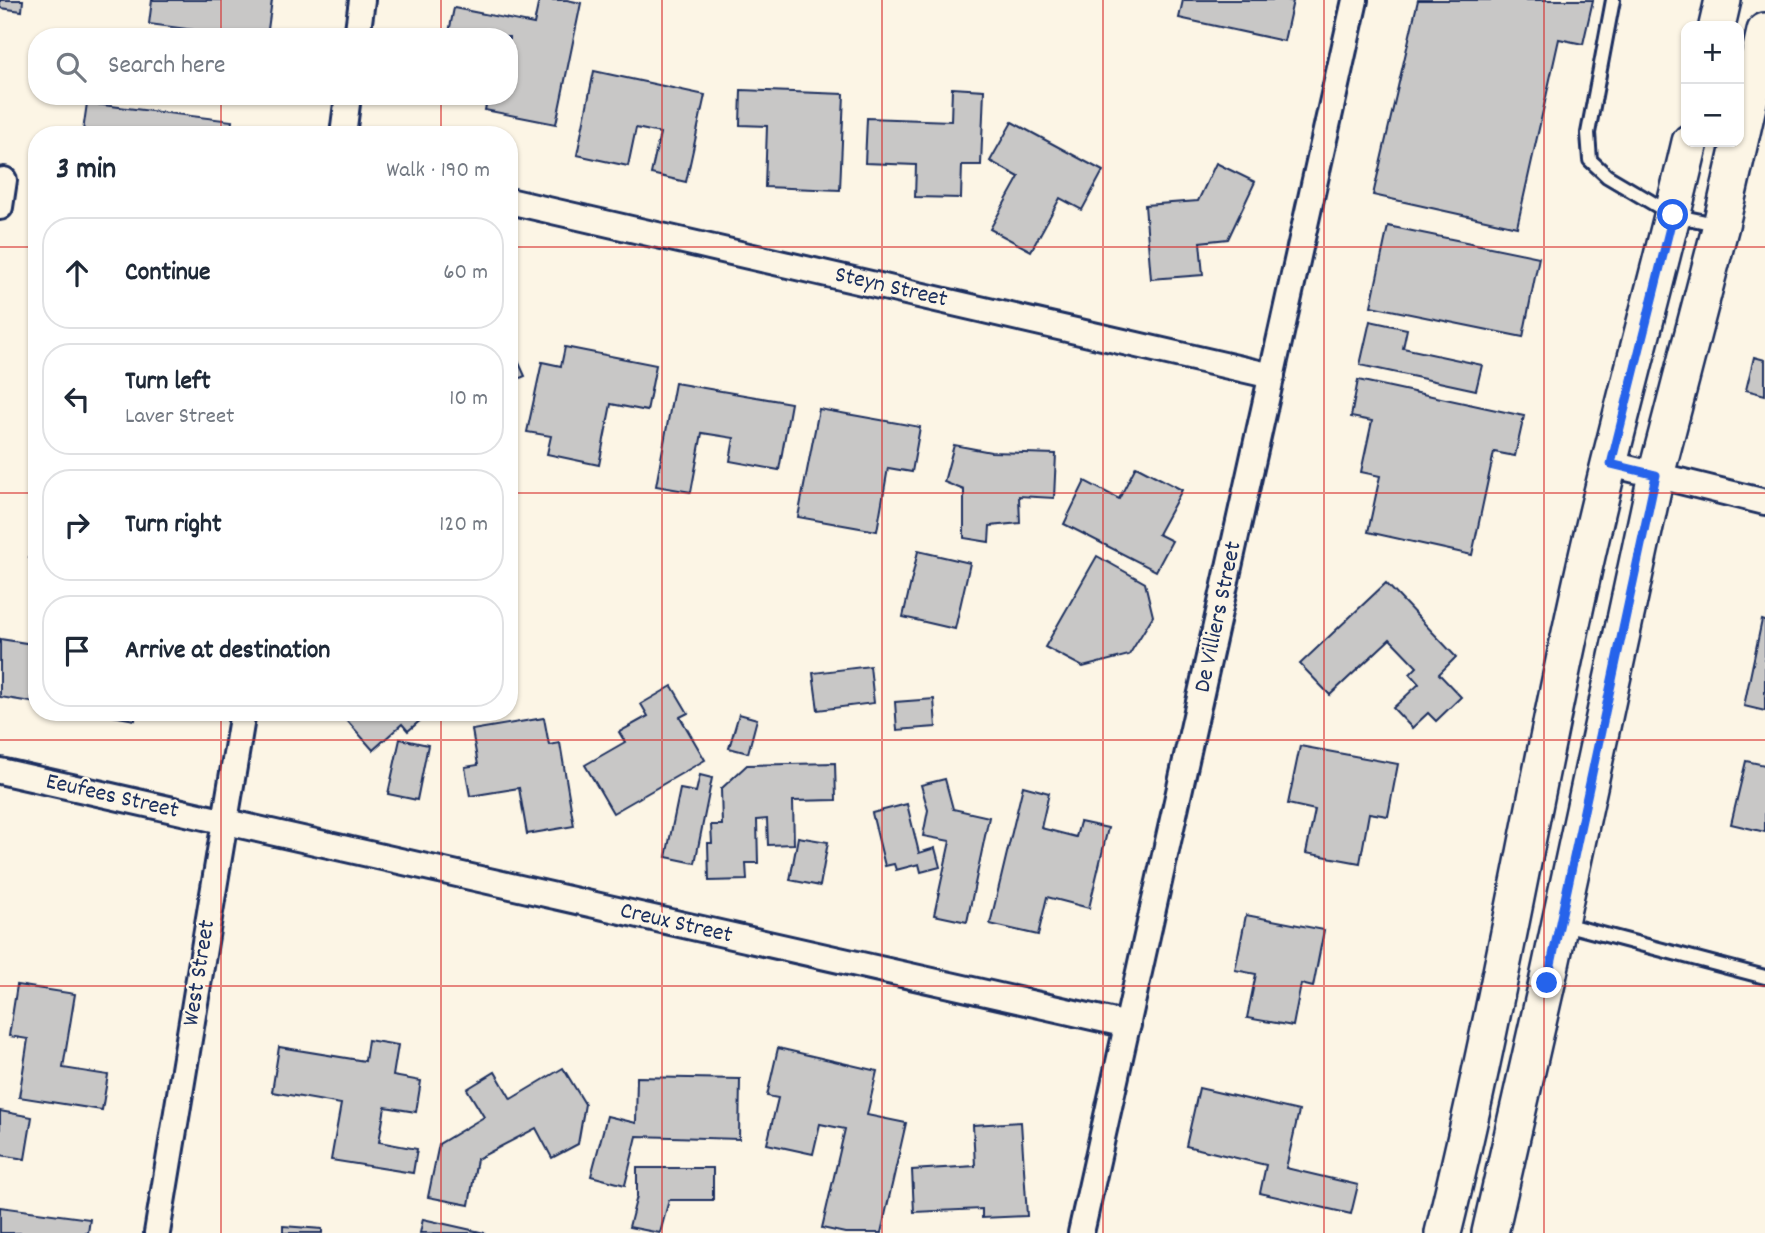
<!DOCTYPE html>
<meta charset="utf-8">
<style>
:root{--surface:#fff;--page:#f6f6f7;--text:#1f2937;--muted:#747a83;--line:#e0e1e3}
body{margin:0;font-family:Dekko,sans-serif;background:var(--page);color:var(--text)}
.controls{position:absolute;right:21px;top:21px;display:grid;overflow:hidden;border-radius:14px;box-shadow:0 2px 5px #0004}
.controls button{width:63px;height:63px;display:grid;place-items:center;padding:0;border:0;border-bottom:2px solid var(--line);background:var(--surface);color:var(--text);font:35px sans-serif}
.stop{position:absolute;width:21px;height:21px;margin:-16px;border:5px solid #2563eb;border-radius:50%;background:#fff}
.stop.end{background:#2563eb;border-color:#fff;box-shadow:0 2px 7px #0008}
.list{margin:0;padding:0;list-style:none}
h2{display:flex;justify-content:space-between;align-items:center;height:91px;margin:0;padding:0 28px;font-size:30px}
h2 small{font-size:23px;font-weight:400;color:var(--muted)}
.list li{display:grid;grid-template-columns:46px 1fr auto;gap:21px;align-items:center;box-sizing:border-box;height:112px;margin:0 14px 14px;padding:0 14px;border:2px solid var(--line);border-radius:28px}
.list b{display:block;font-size:26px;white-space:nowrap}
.list p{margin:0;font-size:23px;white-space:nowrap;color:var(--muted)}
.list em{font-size:23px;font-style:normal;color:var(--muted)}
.icon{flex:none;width:38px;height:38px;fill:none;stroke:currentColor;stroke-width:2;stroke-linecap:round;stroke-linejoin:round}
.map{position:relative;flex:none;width:1765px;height:1233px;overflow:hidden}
.search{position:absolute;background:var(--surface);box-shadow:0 2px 5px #0004;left:28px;top:28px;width:490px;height:77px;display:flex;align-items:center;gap:18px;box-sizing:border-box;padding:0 24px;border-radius:28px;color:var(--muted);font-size:26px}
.panel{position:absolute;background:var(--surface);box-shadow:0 2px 5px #0004;left:28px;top:126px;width:490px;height:595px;border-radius:28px}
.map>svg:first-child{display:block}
.building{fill:#c8c7c6;stroke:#1b2f5e;stroke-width:2}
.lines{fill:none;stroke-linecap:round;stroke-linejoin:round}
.lane-casing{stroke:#1b2f5e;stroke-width:18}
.street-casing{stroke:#1b2f5e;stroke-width:30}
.secondary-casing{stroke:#1b2f5e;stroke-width:40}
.lane{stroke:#fcf5e5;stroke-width:12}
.street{stroke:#fcf5e5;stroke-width:24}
.secondary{stroke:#fcf5e5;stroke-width:35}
.route{stroke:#2563eb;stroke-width:9}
.grid{fill:none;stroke:#d62828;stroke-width:2;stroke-opacity:0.55}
.labels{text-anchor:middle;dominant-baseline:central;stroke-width:5;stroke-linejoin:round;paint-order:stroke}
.street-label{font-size:24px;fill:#1b2f5e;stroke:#fcf5e5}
</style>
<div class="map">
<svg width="1765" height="1233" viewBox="0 0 1765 1233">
<rect width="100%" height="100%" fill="#fcf5e5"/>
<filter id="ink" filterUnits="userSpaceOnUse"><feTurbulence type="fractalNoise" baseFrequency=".0143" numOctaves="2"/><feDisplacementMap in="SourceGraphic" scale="14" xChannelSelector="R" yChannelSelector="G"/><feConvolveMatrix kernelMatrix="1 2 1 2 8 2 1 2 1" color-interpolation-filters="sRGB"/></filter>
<g filter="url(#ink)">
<!-- building -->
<g class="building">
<polygon points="0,0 23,0 22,11 0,8"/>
<polygon points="152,0 272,0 267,37 247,37 149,24"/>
<polygon points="539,0 567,0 581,3 556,124 485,110 488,96 509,96 509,37 448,37 454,8 534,24"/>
<polygon points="1183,0 1287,0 1293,1 1284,41 1179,18"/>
<polygon points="1418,0 1593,0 1583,44 1559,39 1517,227 1373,195"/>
<polygon points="594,71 705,95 686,182 651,174 660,133 636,128 628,166 577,155"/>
<polygon points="952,88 984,90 981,165 962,165 961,198 915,197 916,165 865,163 867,118 951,121"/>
<polygon points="741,90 844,94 840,190 765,187 767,126 740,125"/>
<polygon points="87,103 232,121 230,135 101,135 83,131"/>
<polygon points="1012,122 1103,171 1082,210 1060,198 1031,251 990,229 1019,177 990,161"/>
<polygon points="1216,163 1255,182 1228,239 1200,242 1203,275 1151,279 1145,205 1198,201"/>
<polygon points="1388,226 1539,257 1523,337 1371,306"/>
<polygon points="1370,321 1407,329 1403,348 1482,365 1476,390 1360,365"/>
<polygon points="509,341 525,376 509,383"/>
<polygon points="565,347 656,365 647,411 611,404 599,465 547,454 551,436 527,432 542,362 561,366"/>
<polygon points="1754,357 1765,360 1765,395 1746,390"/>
<polygon points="1358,380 1524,416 1515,456 1494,452 1472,555 1368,532 1380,476 1361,472 1372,421 1351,417"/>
<polygon points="675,383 791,403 779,470 730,461 734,438 702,433 691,492 656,486"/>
<polygon points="819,409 920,427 912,472 888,468 877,531 798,517"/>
<polygon points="954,445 991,452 1056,454 1054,498 1019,496 1020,523 990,526 989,542 964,538 964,490 944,482"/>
<polygon points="1136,466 1182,490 1158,534 1172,541 1156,571 1064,524 1085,481 1119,499"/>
<polygon points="37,513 37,559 29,557"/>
<polygon points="918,551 970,563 955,629 903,617"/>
<polygon points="1097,556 1145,583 1153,616 1129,655 1083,667 1045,647"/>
<polygon points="1386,583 1456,657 1439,674 1461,697 1436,721 1428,713 1412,728 1393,708 1419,684 1410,674 1417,667 1390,639 1330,695 1300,664"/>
<polygon points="1762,620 1765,621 1765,711 1744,706"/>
<polygon points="37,621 37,703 0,697 0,639 33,644"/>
<polygon points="870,666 874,703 818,710 813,673"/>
<polygon points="672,686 688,713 680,717 705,760 613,813 585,765 625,742 619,732 648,716 641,704"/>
<polygon points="934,699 936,727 897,730 895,702"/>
<polygon points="91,712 136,712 135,720"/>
<polygon points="348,712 430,712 408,731 402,724 373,750 343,716"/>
<polygon points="739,714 757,719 748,753 729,748"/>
<polygon points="544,718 549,745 560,743 574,826 527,834 519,788 470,796 465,767 478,765 472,730"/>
<polygon points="400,739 428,745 417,800 388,794"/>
<polygon points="1300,746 1398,764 1388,816 1369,813 1360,863 1306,853 1315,810 1288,804"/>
<polygon points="1746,761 1765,765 1765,832 1731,824"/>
<polygon points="835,763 836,800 793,801 794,844 768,845 767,819 757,820 758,863 746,863 747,880 709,881 708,843 712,843 711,825 722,825 721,789 747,765"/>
<polygon points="700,775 712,778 695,863 666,857 680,789 696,792"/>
<polygon points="945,779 953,809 989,817 967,922 934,915 950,841 923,836 928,810 921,785"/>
<polygon points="1023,786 1049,793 1041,828 1076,837 1080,822 1108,828 1089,908 1047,897 1038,935 990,924"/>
<polygon points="907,804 919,853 935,848 940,867 921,872 919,864 896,870 894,864 885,866 872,813"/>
<polygon points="798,837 828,842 820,886 790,880"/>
<polygon points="1246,915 1324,930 1313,987 1301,984 1293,1026 1247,1018 1256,974 1235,970"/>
<polygon points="17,985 75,994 63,1068 108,1075 102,1110 19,1097 28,1039 9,1036"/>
<polygon points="368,1040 398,1045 393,1076 421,1081 416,1112 385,1107 379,1142 417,1149 413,1173 331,1160 341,1104 272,1092 279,1047 365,1061"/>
<polygon points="778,1048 877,1071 867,1115 906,1123 881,1233 845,1233 822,1228 845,1129 820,1124 813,1154 767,1144 778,1098 767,1096"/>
<polygon points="563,1068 585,1104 578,1144 552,1158 536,1128 477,1159 469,1205 428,1197 439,1144 484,1117 467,1089 495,1072 511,1099"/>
<polygon points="637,1077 740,1079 739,1139 637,1136 625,1185 591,1176 607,1116 636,1123"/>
<polygon points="1199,1088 1299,1111 1286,1168 1358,1185 1351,1214 1260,1193 1266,1165 1186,1146"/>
<polygon points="0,1111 32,1117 25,1159 0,1155"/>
<polygon points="1021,1122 1027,1216 982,1218 982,1209 914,1212 912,1170 975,1166 973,1125"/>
<polygon points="637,1168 713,1168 713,1200 669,1200 660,1233 629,1227 637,1196"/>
<polygon points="0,1207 90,1219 88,1233 0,1233"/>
<polygon points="423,1219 485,1233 420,1233"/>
<polygon points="283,1226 322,1229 322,1233 283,1233"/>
</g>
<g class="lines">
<defs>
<g id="lane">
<polyline points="1613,0 1588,133 1590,160 1607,176 1673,215 1720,225"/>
<polyline points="1564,924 1765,977"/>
</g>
<g id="street">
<polyline points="357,37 362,0"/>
<polyline points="343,135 348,96"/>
<polyline points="509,201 1272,376"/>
<polyline points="0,207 4,180"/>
<polyline points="1611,464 1765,502"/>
<polyline points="0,771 1128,1025"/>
<polyline points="157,1233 243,712"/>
<polyline points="1081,1233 1355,0"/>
</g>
<g id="secondary">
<polyline points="1717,26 1723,0"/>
<path d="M 1443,1233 C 1497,1016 1533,796 1582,578 C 1614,432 1656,288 1690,142"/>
<polyline points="1490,1233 1547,983 1656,475 1721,225 1765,31"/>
</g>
</defs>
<!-- lane casing -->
<use href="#lane" class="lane-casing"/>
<!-- street casing -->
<use href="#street" class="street-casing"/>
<!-- secondary casing -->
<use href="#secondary" class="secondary-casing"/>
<!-- lane -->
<use href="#lane" class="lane"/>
<!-- street -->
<use href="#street" class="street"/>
<!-- secondary -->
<use href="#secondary" class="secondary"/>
</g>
</g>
<g class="lines" filter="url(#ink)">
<!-- route -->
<polyline class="route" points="1547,983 1656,475 1611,464 1673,215"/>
</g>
<!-- grid -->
<path class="grid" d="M 221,0 L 221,37M 441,0 L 441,37M 662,0 L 662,1233M 882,0 L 882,1233M 1103,0 L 1103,1233M 1324,0 L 1324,1233M 1544,0 L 1544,1233M 221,96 L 221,135M 441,96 L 441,135M 0,247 L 37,247M 509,247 L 1765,247M 0,493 L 37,493M 509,493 L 1765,493M 221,712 L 221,1233M 441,712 L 441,1233M 0,740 L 1765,740M 0,986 L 1765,986"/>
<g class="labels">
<!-- street labels -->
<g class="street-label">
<text transform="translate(891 288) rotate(13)">Steyn Street</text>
<text transform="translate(1219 617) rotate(-78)">De Villiers Street</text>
<text transform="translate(112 797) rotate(13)">Eeufees Street</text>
<text transform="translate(676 924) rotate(13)">Creux Street</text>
<text transform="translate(200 973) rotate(-81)">West Street</text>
</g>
</g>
</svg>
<div class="controls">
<button>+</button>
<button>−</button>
</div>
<div class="stop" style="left:1673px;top:215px"></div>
<div class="stop end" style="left:1547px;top:983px"></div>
<div class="search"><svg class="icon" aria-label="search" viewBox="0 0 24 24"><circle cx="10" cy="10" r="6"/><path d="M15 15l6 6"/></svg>Search here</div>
<section class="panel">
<h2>3 min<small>Walk · 190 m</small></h2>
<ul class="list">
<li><svg class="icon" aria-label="ahead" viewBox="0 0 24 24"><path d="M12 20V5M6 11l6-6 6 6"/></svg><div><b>Continue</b></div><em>60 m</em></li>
<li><svg class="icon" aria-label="left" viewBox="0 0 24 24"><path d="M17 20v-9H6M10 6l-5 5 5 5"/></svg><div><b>Turn left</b><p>Laver Street</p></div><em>10 m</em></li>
<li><svg class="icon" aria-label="right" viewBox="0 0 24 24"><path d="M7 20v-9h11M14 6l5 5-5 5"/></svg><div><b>Turn right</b></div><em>120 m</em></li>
<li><svg class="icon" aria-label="arrive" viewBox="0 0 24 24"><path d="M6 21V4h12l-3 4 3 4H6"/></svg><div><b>Arrive at destination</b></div></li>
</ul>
</section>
</div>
